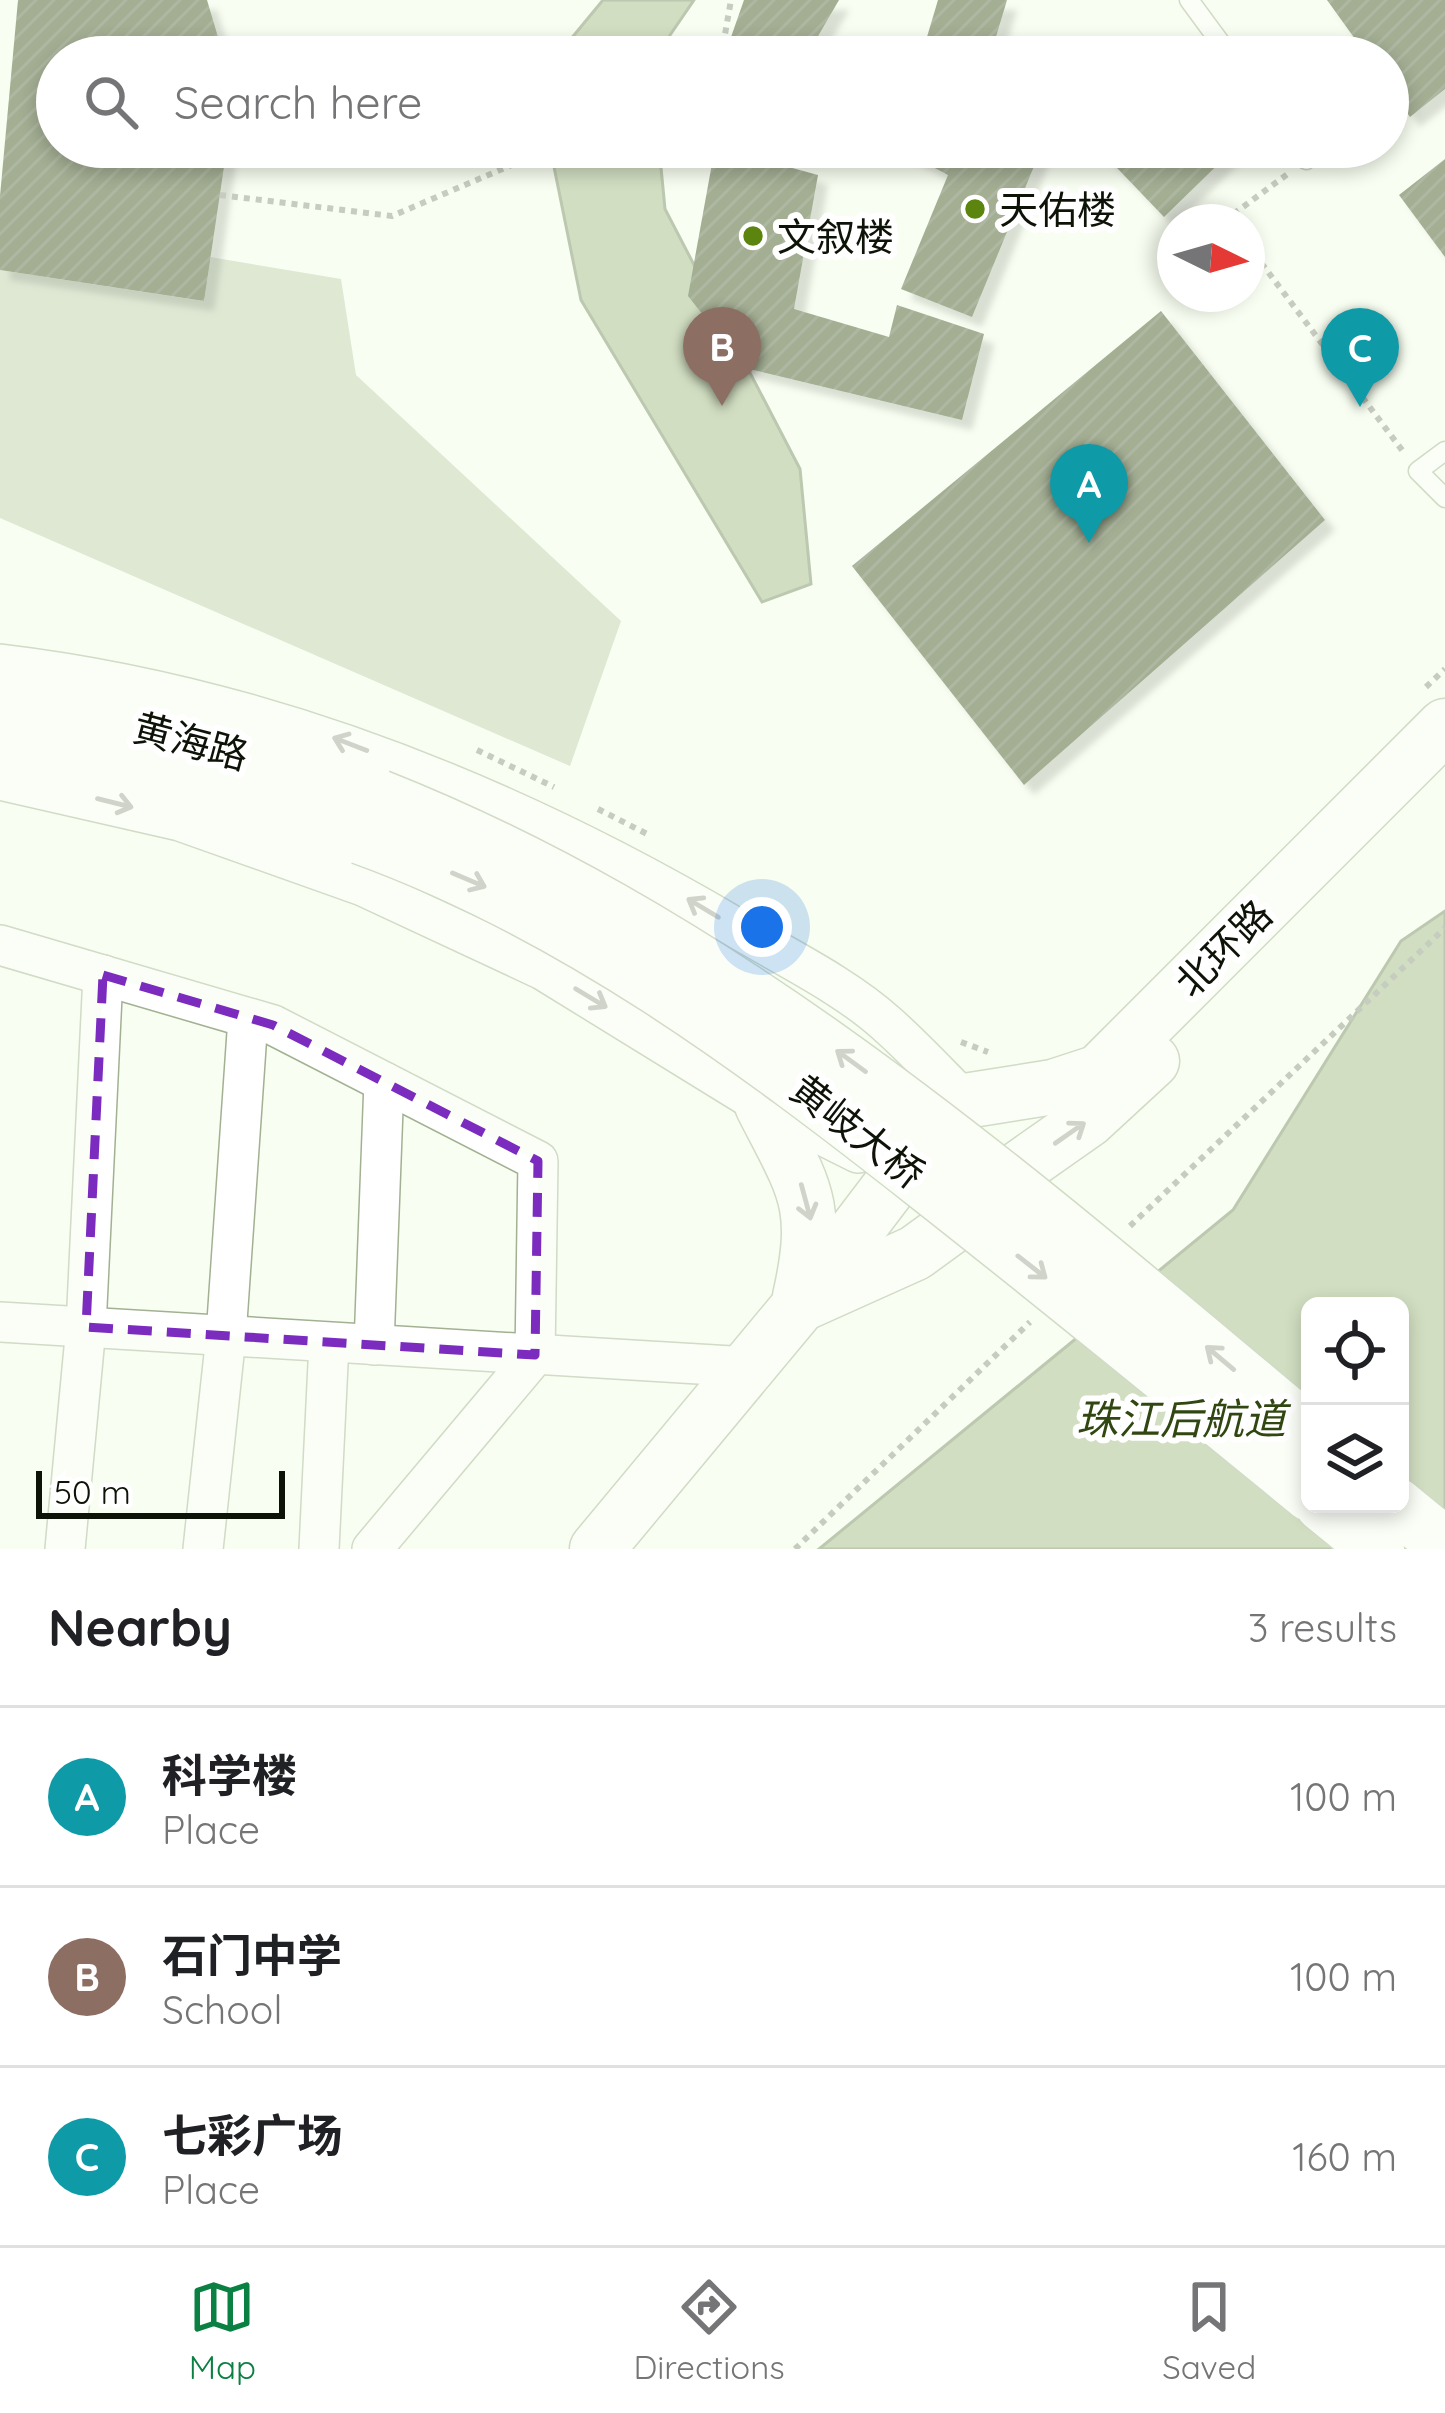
<!DOCTYPE html>
<meta charset="utf-8">
<style>
:root{--surface:#fff;--page:#f6f6f6;--text:#202124;--muted:#757577;--line:#e0e0e0;--accent:#0b8043}
body{margin:0;font-family:Quicksand,"Noto Sans SC",sans-serif;background:var(--page);color:var(--text)}
.controls{position:absolute;right:36px;bottom:36px;display:grid;overflow:hidden;border-radius:18px;box-shadow:0 6px 18px #0003}
.controls button{width:108px;height:108px;display:grid;place-items:center;padding:0;border:0;border-bottom:3px solid var(--line);background:var(--surface);color:var(--text);font:60px sans-serif}
.compass{position:absolute;left:1157px;top:204px;width:108px;height:108px;border-radius:50%;background:var(--surface);box-shadow:0 6px 18px #0003;rotate:95deg}
.scale{position:absolute;left:36px;bottom:30px;width:249px;box-sizing:border-box;padding-left:12px;border:6px solid #0e1308;border-top:0;font-size:33px;line-height:42px;white-space:nowrap;color:#0e1308;-webkit-text-stroke:9px #fff;paint-order:stroke}
.you{position:absolute;left:762px;top:927px;width:42px;height:42px;margin:-30px;border:9px solid #fff;border-radius:50%;background:#1a73e8;box-shadow:0 0 0 18px #1a73e833}
.badge{display:grid;place-items:center;width:78px;height:78px;border-radius:50%;background:var(--accent);color:#fff;font-size:39px;font-weight:700}
.pin{position:absolute;translate:-50% -99px;filter:drop-shadow(0 3px 6px #0008)}
.pin::after{content:'';position:absolute;top:63px;width:42px;height:36px;background:inherit;clip-path:polygon(0 0,100% 0,50% 100%)}
.list{margin:0;padding:0;list-style:none}
h2{display:flex;justify-content:space-between;align-items:center;height:156px;margin:0;padding:0 48px;font-size:51px}
h2 small{font-size:39px;font-weight:400;color:var(--muted)}
.list li{display:grid;grid-template-columns:78px 1fr auto;gap:36px;align-items:center;box-sizing:border-box;height:180px;padding:0 48px;border-top:3px solid var(--line)}
.list b{display:block;font-size:45px;white-space:nowrap}
.list p{margin:0;font-size:39px;white-space:nowrap;color:var(--muted)}
.list em{font-size:39px;font-style:normal;color:var(--muted)}
.icon{flex:none;width:66px;height:66px;fill:none;stroke:currentColor;stroke-width:2;stroke-linecap:round;stroke-linejoin:round}
.map{position:relative;flex:none;width:1445px;height:1549px;overflow:hidden}
.search{position:absolute;background:var(--surface);box-shadow:0 6px 18px #0003;left:36px;right:36px;top:36px;height:132px;display:flex;align-items:center;gap:30px;box-sizing:border-box;padding:0 42px;border-radius:66px;color:var(--muted);font-size:45px}
.sheet{height:696px;background:var(--surface)}
nav{display:flex;justify-content:space-around;align-items:center;box-sizing:border-box;height:168px;border-top:3px solid var(--line);background:var(--surface);font-size:33px;color:var(--muted)}
nav a{display:grid;justify-items:center;gap:6px}
nav .on{color:var(--accent)}
.map>svg:first-child{display:block}
.park{fill:#bfceaf}
.water{fill:#a2b988;stroke:#768762;stroke-width:3;fill-rule:evenodd}
.building{fill:url(#building-hatch);filter:url(#shadow)}
.lines{fill:none;stroke-linecap:round;stroke-linejoin:round}
.lane-casing{stroke:#a2b192;stroke-width:21}
.street-casing{stroke:#a2b192;stroke-width:42}
.secondary-casing{stroke:#a2b192;stroke-width:57}
.path{stroke:#8b9084;stroke-width:6;stroke-dasharray:6 6;stroke-linecap:butt}
.lane{stroke:#fff;stroke-width:18}
.street{stroke:#fff;stroke-width:39}
.secondary{stroke:#fff;stroke-width:54}
.secondary-bridge-casing{stroke:#a2b192;stroke-width:57;stroke-linecap:butt}
.secondary-bridge{stroke:#fff;stroke-width:54}
.oneway{stroke:#9fa19c}
.marked{fill:none;stroke:#7b2cbf;stroke-width:9;stroke-dasharray:24 15;stroke-linejoin:round}
.poi-dot{fill:#5b850f;stroke:#fff;stroke-width:4.5}
.labels{text-anchor:middle;dominant-baseline:central;stroke-width:12;stroke-linejoin:round;paint-order:stroke}
.poi-label{font-size:39px;fill:#0e1308;stroke:#fff;text-anchor:start}
.street-label{font-size:39px;fill:#0e1308;stroke:#fff}
.water-label{font-size:42px;font-style:italic;fill:#314711;stroke:#fff}
</style>
<div class="map">
<svg width="1445" height="1549" viewBox="0 0 1445 1549">
<defs>
<pattern id="building-hatch" width="6" height="6" patternUnits="userSpaceOnUse" patternTransform="scale(3)"><rect width="6" height="6" fill="#3c4f23"/><path d="M-1 1l2-2M0 6l6-6M5 7l2-2" fill="none" stroke="#556440"/></pattern>
<filter id="shadow"><feDropShadow dx="10" dy="10" stdDeviation="3" flood-color="#0004"/></filter>
</defs>
<rect width="100%" height="100%" fill="#f8fef1"/>
<!-- park -->
<polygon class="park" points="210,257 341,279 356,375 621,621 570,766 0,518 0,270 203,301"/>
<!-- water -->
<g class="water">
<polygon points="603,0 694,0 655,57 556,57"/>
<polygon points="550,147 659,147 665,209 800,469 811,584 762,602 581,300"/>
<path d="M 1445,911 L 1445,1549 L 819,1549 L 1233,1210 L 1401,941 ZM 1310,1306 L 1400,1306 L 1400,1504 L 1310,1504 Z"/>
</g>
<!-- building -->
<g class="building">
<polygon points="18,0 207,0 224,57 57,57 57,147 227,147 204,301 0,270 0,196"/>
<polygon points="744,0 839,0 806,57 724,57"/>
<polygon points="938,0 1007,0 990,57 921,57"/>
<polygon points="1327,0 1445,0 1445,89 1410,117 1388,85 1388,57 1368,57"/>
<polygon points="715,147 818,175 794,309 889,337 897,305 984,334 962,420 745,368 688,296"/>
<polygon points="895,147 1042,147 972,317 901,289 948,175"/>
<polygon points="1097,147 1236,147 1164,217"/>
<polygon points="1445,159 1445,257 1399,195"/>
<polygon points="1161,311 1325,520 1024,785 852,566"/>
</g>
<g class="lines">
<defs>
<g id="lane">
<polyline points="1189,0 1231,57"/>
<polyline points="1297,147 1306,160"/>
<polyline points="1445,451 1418,471 1445,498"/>
</g>
<g id="street">
<path d="M 0,664 C 262,695 507,793 733,926 C 783,956 844,985 887,1024 C 914,1048 939,1075 965,1101"/>
<polyline points="0,780 180,821 363,886 543,970 762,1105 858,1153"/>
<polyline points="0,945 273,1025 538,1161 535,1355 372,1549"/>
<polyline points="0,1322 748,1367"/>
<polyline points="374,1345 384,1082"/>
<polyline points="65,1549 86,1327 103,975"/>
<polyline points="203,1549 226,1336 248,1018"/>
<polyline points="319,1549 329,1343"/>
</g>
<g id="secondary">
<polyline points="0,697 204,742 379,797"/>
<polyline points="0,743 168,777 361,837"/>
<polyline points="965,1101 1053,1087 1099,1072 1445,726"/>
<path d="M 762,1105 C 804,1188 821,1203 800,1297"/>
<polyline points="1014,1172 1088,1120 1152,1061"/>
<polyline points="806,1302 915,1253 963,1218"/>
<polyline points="1322,1504 1377,1549"/>
<polyline points="1395,1504 1445,1545"/>
<polyline points="597,1549 799,1306 900,1173"/>
</g>
</defs>
<!-- lane casing -->
<use href="#lane" class="lane-casing"/>
<!-- street casing -->
<use href="#street" class="street-casing"/>
<!-- secondary casing -->
<use href="#secondary" class="secondary-casing"/>
<!-- path -->
<g class="path">
<polyline points="721,57 731,0"/>
<polyline points="220,195 392,216 554,147"/>
<polyline points="1231,222 1228,218 1289,173"/>
<polyline points="1247,244 1405,454"/>
<polyline points="1426,687 1445,669"/>
<polyline points="477,750 554,787"/>
<polyline points="598,809 651,836"/>
<polyline points="961,1042 988,1052"/>
<polyline points="1130,1226 1445,928"/>
<polyline points="795,1549 1030,1322"/>
</g>
<!-- lane -->
<use href="#lane" class="lane"/>
<!-- street -->
<use href="#street" class="street"/>
<!-- secondary -->
<use href="#secondary" class="secondary"/>
<defs>
<g id="secondary-bridge">
<path d="M 379,797 C 735,938 1019,1191 1310,1433"/>
<path d="M 361,837 C 571,913 752,1047 926,1184 C 1056,1286 1183,1390 1310,1494"/>
</g>
</defs>
<!-- secondary-bridge casing -->
<use href="#secondary-bridge" class="secondary-bridge-casing"/>
<!-- secondary-bridge -->
<use href="#secondary-bridge" class="secondary-bridge"/>
</g>
<!-- one-way arrows -->
<defs><path id="oneway-shaft" d="M-6 0H5M1.5-3L5.5 0L1.5 3" fill="none" stroke-width="1.6" stroke-linecap="round" stroke-linejoin="round" transform="scale(3)"/></defs>
<g class="oneway">
<use href="#oneway-shaft" transform="translate(350 744) rotate(-159)"/>
<use href="#oneway-shaft" transform="translate(115 803) rotate(14)"/>
<use href="#oneway-shaft" transform="translate(469 880) rotate(23)"/>
<use href="#oneway-shaft" transform="translate(703 908) rotate(-149)"/>
<use href="#oneway-shaft" transform="translate(591 998) rotate(31)"/>
<use href="#oneway-shaft" transform="translate(851 1061) rotate(-144)"/>
<use href="#oneway-shaft" transform="translate(1070 1133) rotate(-35)"/>
<use href="#oneway-shaft" transform="translate(806 1202) rotate(75)"/>
<use href="#oneway-shaft" transform="translate(1032 1267) rotate(38)"/>
<use href="#oneway-shaft" transform="translate(1220 1358) rotate(-140)"/>
</g>
<!-- marked area -->
<path d="M0 0H1445V1549H0ZM 103,975 L 273,1025 L 538,1161 L 535,1355 L 86,1327 Z" fill="#f8fef1" fill-opacity=".55" fill-rule="evenodd"/>
<path class="marked" d="M 103,975 L 273,1025 L 538,1161 L 535,1355 L 86,1327 Z"/>
<!-- markers -->
<g class="poi-dot">
<circle cx="975" cy="209" r="12"/>
<circle cx="753" cy="236" r="12"/>
</g>
<g class="labels">
<!-- poi labels -->
<g class="poi-label">
<text x="999" y="209">天佑楼</text>
<text x="777" y="236">文叙楼</text>
</g>
<!-- street labels -->
<g class="street-label">
<text transform="translate(191 741) rotate(15)">黄海路</text>
<text transform="translate(1223 948) rotate(-45)">北环路</text>
<text transform="translate(858 1131) rotate(38)">黄岐大桥</text>
</g>
<!-- water labels -->
<g class="water-label">
<text x="1181" y="1418">珠江后航道</text>
</g>
</g>
</svg>
<div class="controls">
<button><svg class="icon" aria-label="locate" viewBox="0 0 24 24"><circle cx="12" cy="12" r="6"/><path d="M12 2v4M12 18v4M2 12h4M18 12h4"/></svg></button>
<button><svg class="icon" aria-label="layers" viewBox="0 0 24 24"><path d="M12 4l9 5-9 5-9-5zM3 14l9 5 9-5"/></svg></button>
</div>
<svg class="compass" viewBox="-18 -18 36 36"><path d="M0-13l5 13h-10z" fill="#e53935"/><path d="M0 13l5-13h-10z" fill="#757577"/></svg>
<div class="scale">50 m</div>
<div class="you"></div>
<div class="pin badge" style="left:1089px;top:543px;background:#0f9aa8">A</div>
<div class="pin badge" style="left:722px;top:406px;background:#8d6e63">B</div>
<div class="pin badge" style="left:1360px;top:407px;background:#0f9aa8">C</div>
<div class="search"><svg class="icon" aria-label="search" viewBox="0 0 24 24"><circle cx="10" cy="10" r="6"/><path d="M15 15l6 6"/></svg>Search here</div>
</div>
<section class="sheet">
<h2>Nearby<small>3 results</small></h2>
<ul class="list">
<li><span class="badge" style="background:#0f9aa8">A</span><div><b>科学楼</b><p>Place</p></div><em>100 m</em></li>
<li><span class="badge" style="background:#8d6e63">B</span><div><b>石门中学</b><p>School</p></div><em>100 m</em></li>
<li><span class="badge" style="background:#0f9aa8">C</span><div><b>七彩广场</b><p>Place</p></div><em>160 m</em></li>
</ul>
</section>
<nav>
<a class="on"><svg class="icon" aria-label="map" viewBox="0 0 24 24"><path d="M3 6l6-2 6 2 6-2v14l-6 2-6-2-6 2zM9 4v14M15 6v14"/></svg>Map</a>
<a><svg class="icon" aria-label="directions" viewBox="0 0 24 24"><path d="M12 3l9 9-9 9-9-9zM9 14v-3h6M13 9l2 2-2 2"/></svg>Directions</a>
<a><svg class="icon" aria-label="saved" viewBox="0 0 24 24"><path d="M7 4h10v16l-5-4-5 4z"/></svg>Saved</a>
</nav>
